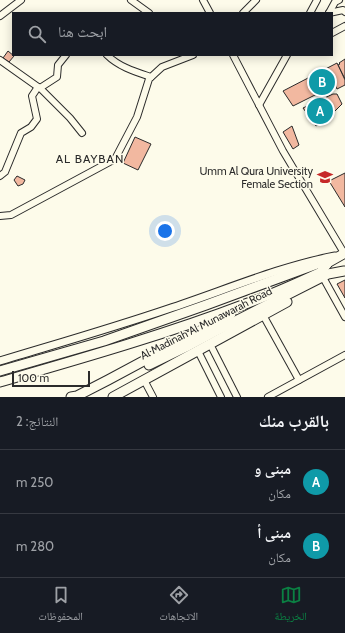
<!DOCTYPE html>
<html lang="ar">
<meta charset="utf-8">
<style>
:root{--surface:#171b24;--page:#20242c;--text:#f1f3f6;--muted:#9ea1a6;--line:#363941;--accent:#0b8043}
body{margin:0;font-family:Cabin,"Noto Naskh Arabic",sans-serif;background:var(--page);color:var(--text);direction:rtl}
.scale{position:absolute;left:12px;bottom:10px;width:78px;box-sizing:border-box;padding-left:4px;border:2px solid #2b2b2b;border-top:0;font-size:11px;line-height:14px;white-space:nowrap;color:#2b2b2b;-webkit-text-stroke:3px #fdfbea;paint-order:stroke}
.you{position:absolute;left:165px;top:231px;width:14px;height:14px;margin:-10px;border:3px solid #fff;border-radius:50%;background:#1a73e8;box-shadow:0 0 0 6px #1a73e833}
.badge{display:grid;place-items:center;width:26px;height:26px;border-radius:50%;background:var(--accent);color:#fff;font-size:13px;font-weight:700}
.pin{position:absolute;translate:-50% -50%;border:2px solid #fff;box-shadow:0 1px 4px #0006}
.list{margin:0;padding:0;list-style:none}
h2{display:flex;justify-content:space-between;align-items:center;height:52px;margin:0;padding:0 16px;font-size:17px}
h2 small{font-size:13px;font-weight:400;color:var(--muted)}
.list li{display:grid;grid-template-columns:26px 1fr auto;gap:12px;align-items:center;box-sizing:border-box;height:64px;padding:0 16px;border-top:1px solid var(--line)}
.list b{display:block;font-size:15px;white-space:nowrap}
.list p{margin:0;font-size:13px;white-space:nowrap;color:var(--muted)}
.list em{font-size:13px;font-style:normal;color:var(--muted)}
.icon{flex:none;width:22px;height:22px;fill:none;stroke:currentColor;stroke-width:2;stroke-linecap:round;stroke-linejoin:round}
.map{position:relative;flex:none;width:345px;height:397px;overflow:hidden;direction:ltr}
.search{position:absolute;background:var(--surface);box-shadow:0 2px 10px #0003;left:12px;right:12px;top:12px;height:44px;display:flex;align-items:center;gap:10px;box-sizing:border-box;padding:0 14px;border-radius:0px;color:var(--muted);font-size:15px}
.sheet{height:180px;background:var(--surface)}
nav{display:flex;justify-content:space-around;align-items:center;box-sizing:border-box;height:56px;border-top:1px solid var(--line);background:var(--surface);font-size:11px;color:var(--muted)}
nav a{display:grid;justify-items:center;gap:2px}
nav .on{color:var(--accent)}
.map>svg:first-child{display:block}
.building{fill:#f2b8a0;stroke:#2b2b2b}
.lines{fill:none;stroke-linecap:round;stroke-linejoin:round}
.minor-casing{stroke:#2b2b2b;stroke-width:8}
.major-casing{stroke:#2b2b2b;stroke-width:9}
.highway-casing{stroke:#2b2b2b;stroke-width:11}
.minor{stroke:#fdfbea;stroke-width:6}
.major{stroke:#fdfbea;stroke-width:7}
.highway{stroke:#fdfbea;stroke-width:9}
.labels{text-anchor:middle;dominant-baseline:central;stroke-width:3;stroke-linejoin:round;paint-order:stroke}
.poi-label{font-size:11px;fill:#2b2b2b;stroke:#fdfbea;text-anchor:end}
.street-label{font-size:11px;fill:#2b2b2b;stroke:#fdfbea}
.neighbourhood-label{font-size:12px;letter-spacing:1px;fill:#2b2b2b;stroke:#fdfbea}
</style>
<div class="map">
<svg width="345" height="397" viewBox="0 0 345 397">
<rect width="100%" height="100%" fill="#fdfbea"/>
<!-- building -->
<g class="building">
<polygon points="8,51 14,56 9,62 3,58"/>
<polygon points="345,59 345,79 338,65 340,64 339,63"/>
<polygon points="337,63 345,80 345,85 337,89 335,85 293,106 283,91"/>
<polygon points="333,94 337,94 342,104 332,114 316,126 303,108"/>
<polygon points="292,126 299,145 293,149 283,132"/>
<polygon points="135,137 151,144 138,170 123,163"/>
<polygon points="345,173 345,207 329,181"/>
<polygon points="17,176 25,180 23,184 18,186 14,180"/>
<polygon points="345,280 345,298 337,284"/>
</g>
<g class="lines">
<defs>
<g id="minor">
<polyline points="131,0 149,13"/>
<polyline points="203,0 210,13"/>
<polyline points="243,13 256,0"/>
<polyline points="310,13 317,0"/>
<polyline points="329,13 335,2 339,0"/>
<polyline points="329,13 343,10 345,12"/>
<polyline points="0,16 21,0"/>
<polyline points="332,33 345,26"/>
<path d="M 107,55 C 119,67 136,72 151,77"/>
<polyline points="233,55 283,151 344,253"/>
<polyline points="0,60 38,87 40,88 70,118 82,133"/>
<polyline points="40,88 57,77 58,65 66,55"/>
<polyline points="259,105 287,55"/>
<polyline points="0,176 5,172 21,133 31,127 37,119 32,96 38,87"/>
<polyline points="0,216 11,215 115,159 137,117 149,79 162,67 193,55"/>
<polyline points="325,281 345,317"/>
<polyline points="263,315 299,380"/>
<polyline points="210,344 237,397"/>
<polyline points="198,351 221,397"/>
<polyline points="144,380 153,397"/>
<polyline points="268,397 345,355"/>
</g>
<path id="major" d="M 0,361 C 56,344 112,328 168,309 C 223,291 278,267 335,256"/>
<g id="highway">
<polyline points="322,266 345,253"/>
<polyline points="149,365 186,347 216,331 328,274 344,271"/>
<polyline points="0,371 104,341 206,305 317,264 327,264"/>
<path d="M 0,382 C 83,358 167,334 248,303 C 273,294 297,283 321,272 L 327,264"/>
<polyline points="71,397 77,396 108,380 231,314"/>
<polyline points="113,397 287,302"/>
</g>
</defs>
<!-- minor casing -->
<use href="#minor" class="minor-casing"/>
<!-- major casing -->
<use href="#major" class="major-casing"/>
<!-- highway casing -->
<use href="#highway" class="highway-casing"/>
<!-- minor -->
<use href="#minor" class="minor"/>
<!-- major -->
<use href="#major" class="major"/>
<!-- highway -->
<use href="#highway" class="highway"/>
</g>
<!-- icons -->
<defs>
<symbol id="university-bare" viewBox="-9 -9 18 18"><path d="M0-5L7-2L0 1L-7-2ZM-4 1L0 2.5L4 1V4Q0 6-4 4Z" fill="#c62828" stroke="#fdfbea" stroke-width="2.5" paint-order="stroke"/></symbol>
</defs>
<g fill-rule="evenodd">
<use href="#university-bare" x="314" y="166" width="22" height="22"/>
</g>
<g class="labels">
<!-- poi labels -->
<g class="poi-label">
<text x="313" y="171">Umm Al Qura University<tspan x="313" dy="13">Female Section</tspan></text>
</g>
<!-- street labels -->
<g class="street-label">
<text transform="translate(206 323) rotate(-27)">Al Madinah Al Munawarah Road</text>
</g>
<!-- neighbourhood labels -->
<g class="neighbourhood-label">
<text x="90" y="158">AL BAYBAN</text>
</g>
</g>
</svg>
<div class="scale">100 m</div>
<div class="you"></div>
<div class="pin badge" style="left:320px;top:111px;background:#0f9aa8">A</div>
<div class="pin badge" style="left:322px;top:82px;background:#0f9aa8">B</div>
<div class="search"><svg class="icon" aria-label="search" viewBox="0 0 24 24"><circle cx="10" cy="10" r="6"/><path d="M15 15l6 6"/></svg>ابحث هنا</div>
</div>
<section class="sheet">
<h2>بالقرب منك<small>النتائج: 2</small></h2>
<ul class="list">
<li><span class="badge" style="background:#0f9aa8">A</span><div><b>مبنى و</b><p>مكان</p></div><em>250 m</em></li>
<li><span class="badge" style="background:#0f9aa8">B</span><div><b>مبنى أ</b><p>مكان</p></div><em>280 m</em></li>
</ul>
</section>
<nav>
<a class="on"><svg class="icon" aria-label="map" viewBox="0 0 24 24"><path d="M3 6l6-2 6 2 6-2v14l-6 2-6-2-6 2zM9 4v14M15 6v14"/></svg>الخريطة</a>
<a><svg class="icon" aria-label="directions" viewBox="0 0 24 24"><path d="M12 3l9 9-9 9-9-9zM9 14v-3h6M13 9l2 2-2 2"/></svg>الاتجاهات</a>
<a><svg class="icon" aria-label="saved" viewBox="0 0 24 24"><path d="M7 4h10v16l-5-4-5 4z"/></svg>المحفوظات</a>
</nav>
